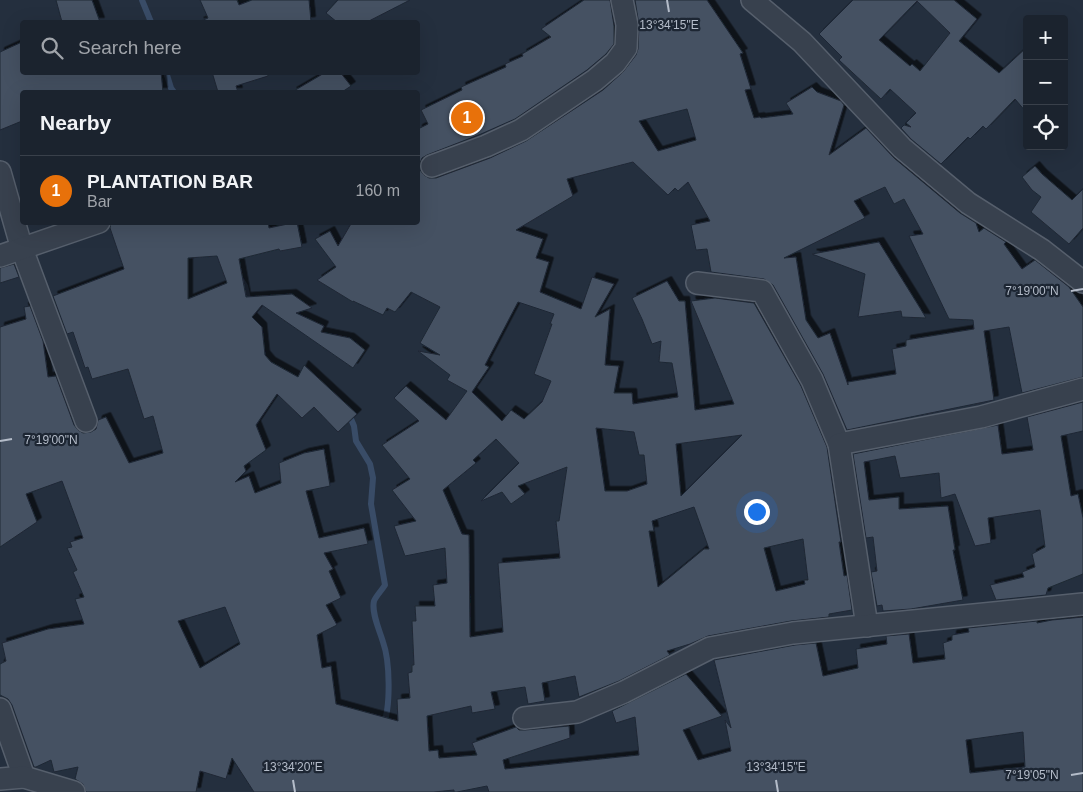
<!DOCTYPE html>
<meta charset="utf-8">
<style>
:root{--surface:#1b232e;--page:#282f3a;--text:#f1f3f6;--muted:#a0a4aa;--line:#39404a;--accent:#bca0f2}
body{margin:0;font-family:Arial,sans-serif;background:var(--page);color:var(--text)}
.controls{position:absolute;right:15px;top:15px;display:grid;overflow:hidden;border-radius:5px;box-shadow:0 5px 20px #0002}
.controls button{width:45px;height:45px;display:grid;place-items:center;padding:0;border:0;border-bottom:1px solid var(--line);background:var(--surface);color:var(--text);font:25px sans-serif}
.you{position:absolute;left:756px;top:511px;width:18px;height:18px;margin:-12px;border:4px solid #fff;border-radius:50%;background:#1a73e8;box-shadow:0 0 0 8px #1a73e833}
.badge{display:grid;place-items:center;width:32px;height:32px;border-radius:50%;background:var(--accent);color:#fff;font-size:16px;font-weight:700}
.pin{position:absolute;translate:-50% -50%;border:2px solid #fff;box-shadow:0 1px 5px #0006}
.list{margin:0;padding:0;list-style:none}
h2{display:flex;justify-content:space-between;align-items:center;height:65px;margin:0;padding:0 20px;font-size:21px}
h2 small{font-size:16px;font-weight:400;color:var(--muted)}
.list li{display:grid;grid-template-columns:32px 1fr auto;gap:15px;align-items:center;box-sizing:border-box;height:70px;padding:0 20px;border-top:1px solid var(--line)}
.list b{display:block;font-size:19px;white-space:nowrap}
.list p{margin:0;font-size:16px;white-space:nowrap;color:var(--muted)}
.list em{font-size:16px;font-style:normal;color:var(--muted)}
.icon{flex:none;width:28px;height:28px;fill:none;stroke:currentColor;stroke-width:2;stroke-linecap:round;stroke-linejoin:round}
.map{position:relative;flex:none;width:1083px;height:792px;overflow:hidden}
.search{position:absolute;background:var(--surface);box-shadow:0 5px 20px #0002;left:20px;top:20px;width:400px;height:55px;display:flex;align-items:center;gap:12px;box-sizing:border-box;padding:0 18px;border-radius:5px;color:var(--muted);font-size:19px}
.panel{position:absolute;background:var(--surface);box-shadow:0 5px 20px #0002;left:20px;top:90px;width:400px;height:135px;border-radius:5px}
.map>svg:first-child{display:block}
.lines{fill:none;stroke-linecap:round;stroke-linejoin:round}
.stream{stroke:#394c67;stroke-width:6}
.building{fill:#455162;stroke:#1f2835;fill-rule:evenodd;filter:url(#shadow)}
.minor-casing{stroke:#565f6c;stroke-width:24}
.minor{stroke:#38414e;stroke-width:21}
.ticks{fill:none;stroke:#b4bcc9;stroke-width:2}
.ticks-label{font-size:12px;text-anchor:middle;fill:#b4bcc9;stroke:#1d2633;stroke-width:4.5;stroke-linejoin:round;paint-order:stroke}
</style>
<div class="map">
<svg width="1083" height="792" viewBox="0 0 1083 792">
<defs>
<filter id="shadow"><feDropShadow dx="4.5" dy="-4.5" stdDeviation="0" flood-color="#0009"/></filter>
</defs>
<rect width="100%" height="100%" fill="#242f3e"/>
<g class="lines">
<!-- stream -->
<g class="stream">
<polyline points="142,0 151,22"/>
<polyline points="166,72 171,88 174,92"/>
<polyline points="240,278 245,286 249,303"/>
<path d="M 344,415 L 351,419 L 354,426 L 356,441 L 370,464 L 373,478 L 371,504 L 385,585 C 382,590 376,596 374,601 C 371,613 380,631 383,642 C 390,661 391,707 383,726"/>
</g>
</g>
<!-- building -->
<g class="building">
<polygon points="56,0 92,0 100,22 62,22"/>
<polygon points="200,0 237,0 239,5 252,0 309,0 311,21 296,22 199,22 208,18"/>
<polygon points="338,0 410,0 367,22 337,22 326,13"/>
<path d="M 584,0 L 610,0 L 614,26 L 614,44 L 606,54 L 587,70 L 515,119 L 481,134 L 427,155 L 422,158 L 420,163 L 420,170 L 424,175 L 429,178 L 436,178 L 490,158 L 526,141 L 603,90 L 623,72 L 636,55 L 638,49 L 639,25 L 635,0 L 707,0 L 743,53 L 740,54 L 751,89 L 745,90 L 754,118 L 760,117 L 761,118 L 793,114 L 786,103 L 812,87 L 817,92 L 841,101 L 844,105 L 829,155 L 866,128 L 894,158 L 960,213 L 976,223 L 979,232 L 984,228 L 1006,242 L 1004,244 L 1022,269 L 1035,260 L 1069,287 L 1083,307 L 1083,377 L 1022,393 L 1009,327 L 984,331 L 994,400 L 847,430 L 823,374 L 773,285 L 764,279 L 711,272 L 707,249 L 696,250 L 691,225 L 710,221 L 688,182 L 678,191 L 675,188 L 668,195 L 633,162 L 567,179 L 573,196 L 516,230 L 543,239 L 536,258 L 549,262 L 540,292 L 581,309 L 592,277 L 614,284 L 595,317 L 610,309 L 605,365 L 619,366 L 614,393 L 632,393 L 633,404 L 678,397 L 672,363 L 659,362 L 661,341 L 652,344 L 642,319 L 632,298 L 667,281 L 679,301 L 685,301 L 695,410 L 734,404 L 691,301 L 715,298 L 754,303 L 801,386 L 827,447 L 841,542 L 839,542 L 844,576 L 847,575 L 852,610 L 829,614 L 829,617 L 791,621 L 708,636 L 690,644 L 667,651 L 670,655 L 619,681 L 579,697 L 575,676 L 542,683 L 545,701 L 528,704 L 525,687 L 491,692 L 495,709 L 472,713 L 471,706 L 427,716 L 429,751 L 438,750 L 439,758 L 477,755 L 472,743 L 516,727 L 519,730 L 525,730 L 569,726 L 570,738 L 503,760 L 505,769 L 639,755 L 635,717 L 616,723 L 612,711 L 686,674 L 722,716 L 683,730 L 698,760 L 731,751 L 725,720 L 731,728 L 714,660 L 795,645 L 816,643 L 823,676 L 858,668 L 856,649 L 887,644 L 886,636 L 909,634 L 913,663 L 945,659 L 943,643 L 952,640 L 952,635 L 969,632 L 968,628 L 1037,621 L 1037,623 L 1052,620 L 1083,617 L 1083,792 L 489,792 L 487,786 L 457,792 L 454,792 L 454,790 L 434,792 L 254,792 L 232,758 L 226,779 L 200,771 L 196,792 L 86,792 L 83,784 L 75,779 L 78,767 L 54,772 L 51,760 L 36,767 L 34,767 L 12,705 L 8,699 L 0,695 L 0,664 L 6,661 L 2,643 L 48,629 L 84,624 L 75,599 L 84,597 L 73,572 L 77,570 L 67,548 L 72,547 L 70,542 L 83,538 L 62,481 L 26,494 L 37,522 L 0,547 L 0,327 L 26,319 L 24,307 L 30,306 L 43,341 L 48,377 L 56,376 L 74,425 L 78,430 L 83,433 L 91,432 L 96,429 L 98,420 L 106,417 L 129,463 L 163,453 L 153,416 L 144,419 L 128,369 L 92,379 L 88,367 L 85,368 L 73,332 L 67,334 L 53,296 L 124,269 L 110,228 L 111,222 L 268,222 L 269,228 L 297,222 L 302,247 L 280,251 L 279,249 L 239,259 L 246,297 L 292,294 L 312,308 L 296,313 L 324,326 L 321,332 L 350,338 L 365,350 L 353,368 L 262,305 L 252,317 L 262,327 L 265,355 L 271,362 L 298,377 L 304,365 L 357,414 L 338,432 L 314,407 L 302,418 L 277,394 L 256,425 L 266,450 L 244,466 L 246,471 L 235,482 L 249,476 L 255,493 L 281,483 L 279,463 L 304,453 L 324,449 L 330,486 L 306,491 L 319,538 L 364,528 L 368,544 L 324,553 L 333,569 L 329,571 L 341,598 L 326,605 L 337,625 L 317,635 L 322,668 L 331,666 L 336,704 L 398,721 L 397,699 L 410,698 L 408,673 L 412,672 L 412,665 L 414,665 L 412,621 L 416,621 L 415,606 L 435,606 L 433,585 L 447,583 L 445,548 L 405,556 L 394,526 L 416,521 L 392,490 L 410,479 L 382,445 L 419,421 L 394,398 L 406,386 L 446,420 L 467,391 L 447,380 L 450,375 L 418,351 L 440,355 L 420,343 L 440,307 L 411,292 L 395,312 L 387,308 L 383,315 L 353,301 L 353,302 L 317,280 L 336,267 L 315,239 L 330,231 L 338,246 L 352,222 L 418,222 L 418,129 L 428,124 L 421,110 L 462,90 L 461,87 L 506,67 L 505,64 L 523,56 L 522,54 L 551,37 L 541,29 ZM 687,109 L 696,140 L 658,151 L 639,121 ZM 885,187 L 894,204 L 904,199 L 923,234 L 909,236 L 949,319 L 973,320 L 974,329 L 906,340 L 906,346 L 892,349 L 896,374 L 848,382 L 848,385 L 830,333 L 818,338 L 806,320 L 796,257 L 784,258 L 865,218 L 854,201 ZM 217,256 L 227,283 L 188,299 L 188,258 ZM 518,302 L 554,314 L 550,324 L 552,324 L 534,374 L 551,381 L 542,402 L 524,419 L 511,410 L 502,421 L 472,392 L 489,367 L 485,365 ZM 596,428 L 634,432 L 639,455 L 644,455 L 647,484 L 627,491 L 605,491 ZM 742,435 L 681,496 L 676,444 ZM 496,439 L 519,463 L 481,501 L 502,492 L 511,504 L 525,494 L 518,486 L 567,467 L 559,521 L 556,521 L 560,558 L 498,563 L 503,632 L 470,637 L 469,535 L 462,534 L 443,490 L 476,463 L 473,460 ZM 694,507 L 709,549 L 704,549 L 658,587 L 649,531 L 654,531 L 652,521 ZM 803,539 L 808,580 L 804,580 L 805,584 L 776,591 L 764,548 ZM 225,607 L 240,644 L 200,668 L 178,621 ZM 1023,732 L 1025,767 L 970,773 L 966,740 Z"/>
<path d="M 853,0 L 954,0 L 977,19 L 959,41 L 999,73 L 1027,47 L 1027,113 L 1015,99 L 986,129 L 983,126 L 970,139 L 968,137 L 941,164 L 911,139 L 901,128 L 904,125 L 911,127 L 906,123 L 916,113 L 890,89 L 881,99 L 839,60 L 842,57 L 819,34 ZM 917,1 L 950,33 L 920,71 L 912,64 L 910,66 L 879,40 Z"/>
<polygon points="22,42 22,72 161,72 163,92 22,92 22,121 0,130 0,52"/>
<polygon points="212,72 268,72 268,76 236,86 238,92 218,92"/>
<polygon points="326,72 340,72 351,86 342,92 292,92"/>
<polygon points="1035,166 1042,174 1072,200 1083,189 1083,228 1069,244 1031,212 1041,197 1032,190 1022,177"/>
<polygon points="879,242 920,308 926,318 902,317 901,311 858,317 865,274 812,254"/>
<polygon points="14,264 19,277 0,283 0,268"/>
<polygon points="1083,402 1083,431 1061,436 1071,496 1078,494 1083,518 1083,574 1048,588 1046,595 996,600 990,585 1024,577 1022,572 1035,567 1032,554 1045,547 1040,510 988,518 991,543 975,546 955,494 941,498 939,473 900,478 895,456 864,462 869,500 899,497 899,509 948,506 955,550 953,550 963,600 911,609 883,611 882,605 877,606 871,572 877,571 873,537 866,538 853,454 998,425 1002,454 1033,450 1027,417"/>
</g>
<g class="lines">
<defs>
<g id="minor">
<polyline points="752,0 802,42 902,148 968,203 1042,250 1083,282"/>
<polyline points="432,166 486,146 521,130 595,80 615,63 626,48 627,25 622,0"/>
<polyline points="0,172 22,249 86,421"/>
<polyline points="0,256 99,222"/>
<polyline points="697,283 762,291 812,380 839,444"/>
<polyline points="867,626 839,444 981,417 1083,389"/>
<polyline points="0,709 24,777"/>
<polyline points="524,718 577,712 624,692 710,648 793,633 1083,604"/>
<polyline points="0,779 24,777 74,792"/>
</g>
</defs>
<!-- minor casing -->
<use href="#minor" class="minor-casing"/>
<!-- minor -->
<use href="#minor" class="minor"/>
</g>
<!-- ticks -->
<path class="ticks" d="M 667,0 L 669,12M 1071,291 L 1083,289M 0,441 L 12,439M 1071,775 L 1083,773M 293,780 L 295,792M 776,780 L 778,792"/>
<g class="ticks-label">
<text x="669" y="29">13°34'15"E</text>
<text x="1032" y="295">7°19'00"N</text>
<text x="51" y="444">7°19'00"N</text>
<text x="293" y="771">13°34'20"E</text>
<text x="776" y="771">13°34'15"E</text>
<text x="1032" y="779">7°19'05"N</text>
</g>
</svg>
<div class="controls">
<button>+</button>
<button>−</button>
<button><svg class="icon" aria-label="locate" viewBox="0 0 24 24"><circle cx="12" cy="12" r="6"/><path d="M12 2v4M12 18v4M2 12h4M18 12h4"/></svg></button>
</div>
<div class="you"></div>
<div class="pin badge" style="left:467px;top:118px;background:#e8710a">1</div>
<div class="search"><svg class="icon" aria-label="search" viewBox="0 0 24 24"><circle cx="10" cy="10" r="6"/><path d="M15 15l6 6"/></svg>Search here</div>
<section class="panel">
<h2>Nearby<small></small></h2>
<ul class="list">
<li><span class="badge" style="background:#e8710a">1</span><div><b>PLANTATION BAR</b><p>Bar</p></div><em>160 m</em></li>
</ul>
</section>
</div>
